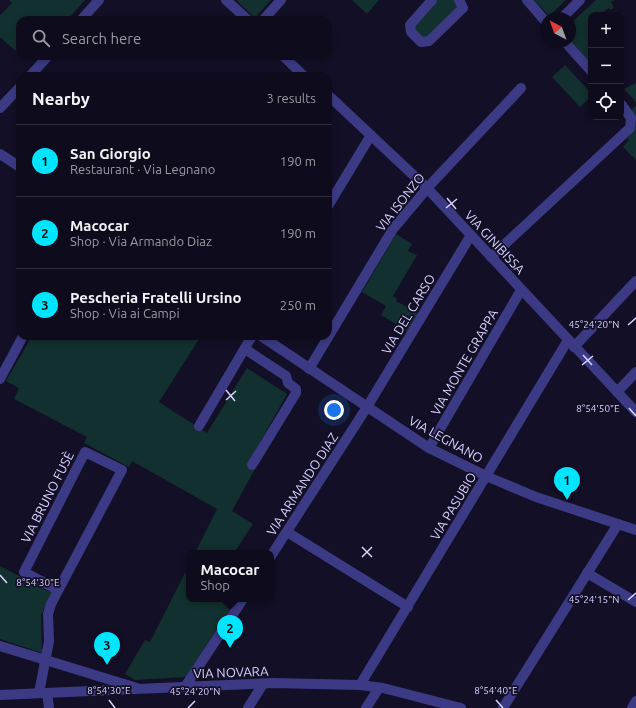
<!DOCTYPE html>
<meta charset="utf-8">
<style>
:root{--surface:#0e0b1c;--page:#171425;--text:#f1f3f6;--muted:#9b9ba3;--line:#2e2b3b;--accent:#00e5ff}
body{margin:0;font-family:Ubuntu,sans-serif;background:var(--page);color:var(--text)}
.controls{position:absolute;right:12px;top:12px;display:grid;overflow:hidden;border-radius:8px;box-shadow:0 2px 6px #0003}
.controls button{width:36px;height:36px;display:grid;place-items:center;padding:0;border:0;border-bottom:1px solid var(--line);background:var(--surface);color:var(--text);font:20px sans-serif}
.compass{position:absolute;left:540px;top:12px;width:36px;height:36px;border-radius:50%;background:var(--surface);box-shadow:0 2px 6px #0003;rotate:319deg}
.you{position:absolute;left:334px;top:410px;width:14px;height:14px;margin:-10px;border:3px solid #fff;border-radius:50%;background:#1a73e8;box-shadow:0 0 0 6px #1a73e833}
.badge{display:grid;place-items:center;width:26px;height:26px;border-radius:50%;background:var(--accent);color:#111;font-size:13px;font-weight:700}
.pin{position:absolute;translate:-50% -33px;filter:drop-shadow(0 1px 2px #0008)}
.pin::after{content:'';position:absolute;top:21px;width:14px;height:12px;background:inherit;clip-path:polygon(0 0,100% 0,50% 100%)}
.popup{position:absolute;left:186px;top:550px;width:88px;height:52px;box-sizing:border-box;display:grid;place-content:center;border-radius:8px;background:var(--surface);filter:drop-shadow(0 1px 3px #0005);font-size:13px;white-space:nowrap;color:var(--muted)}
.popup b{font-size:15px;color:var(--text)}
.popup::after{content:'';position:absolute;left:50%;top:100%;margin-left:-8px;border:8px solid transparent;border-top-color:var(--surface)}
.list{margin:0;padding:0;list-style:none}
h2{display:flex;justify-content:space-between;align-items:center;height:52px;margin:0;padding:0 16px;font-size:17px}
h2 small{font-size:13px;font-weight:400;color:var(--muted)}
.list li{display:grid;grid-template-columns:26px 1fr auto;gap:12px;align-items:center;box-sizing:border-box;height:72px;padding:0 16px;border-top:1px solid var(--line)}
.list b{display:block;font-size:15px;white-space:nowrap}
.list p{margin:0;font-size:13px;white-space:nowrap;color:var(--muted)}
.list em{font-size:13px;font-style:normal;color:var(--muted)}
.icon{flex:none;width:22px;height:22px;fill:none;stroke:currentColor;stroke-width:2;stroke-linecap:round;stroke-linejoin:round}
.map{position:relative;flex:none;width:636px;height:708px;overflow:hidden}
.search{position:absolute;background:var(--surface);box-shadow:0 2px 6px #0003;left:16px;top:16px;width:316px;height:44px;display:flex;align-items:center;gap:10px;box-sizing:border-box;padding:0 14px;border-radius:12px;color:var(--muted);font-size:15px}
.panel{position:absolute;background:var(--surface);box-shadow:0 2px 6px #0003;left:16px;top:72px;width:316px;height:268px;border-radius:12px}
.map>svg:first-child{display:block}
.green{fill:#12302f}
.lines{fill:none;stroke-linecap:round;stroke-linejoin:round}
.minor{stroke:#3d3a85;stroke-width:10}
.tertiary{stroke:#3d3a85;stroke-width:10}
.ticks{fill:none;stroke:#d9d4ff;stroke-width:1.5}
.labels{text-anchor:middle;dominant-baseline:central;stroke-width:3.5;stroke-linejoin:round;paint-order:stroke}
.street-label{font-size:13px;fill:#d9d4ff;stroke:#130f26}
.ticks-label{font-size:10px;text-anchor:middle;fill:#d9d4ff;stroke:#130f26;stroke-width:3.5;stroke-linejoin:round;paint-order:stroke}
</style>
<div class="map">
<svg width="636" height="708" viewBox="0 0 636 708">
<rect width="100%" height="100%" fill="#130f26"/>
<!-- green -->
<g class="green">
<polygon points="9,0 85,0 67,20 20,20 20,55 0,37 0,15 12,3"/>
<polygon points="236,0 271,0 255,18"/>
<polygon points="352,0 379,0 367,14"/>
<polygon points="436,0 455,0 458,8 429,37 420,37 413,25"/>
<polygon points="534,0 566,0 549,16"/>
<polygon points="596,0 615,0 611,2 614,8 610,10 609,8 599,15 591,15 591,64 570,40 570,24"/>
<polygon points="565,65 591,93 591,97 580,107 552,77"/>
<polygon points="636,83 636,102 624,89"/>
<path d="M 636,105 L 636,160 L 623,147 L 629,140 L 627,139 C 635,130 636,120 631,110 Z"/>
<polygon points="396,234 412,244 408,251 417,255 393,296 397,299 396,301 418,313 407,331 381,315 386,306 362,292"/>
<polygon points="32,336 201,336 159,402 207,433 247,368 287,394 249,462 256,467 232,511 253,524 234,553 195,553 217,509 132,461 129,467 84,443 87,437 14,399 19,388 6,381"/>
<polygon points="189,565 189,599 236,599 186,677 135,680 125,674 145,640 150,642"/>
<polygon points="0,566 52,593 41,615 42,653 0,639"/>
</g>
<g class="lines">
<!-- minor -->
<g class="minor">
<polyline points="226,0 248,20"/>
<polyline points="432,0 410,25 411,32 421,42 429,41 463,8 459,0"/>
<polyline points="527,0 546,22"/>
<polyline points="562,18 580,0"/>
<polyline points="81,20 99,0"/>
<polyline points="263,20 281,0"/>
<polyline points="565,42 591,71"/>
<polyline points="283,56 304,76"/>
<polyline points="30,76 48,56"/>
<polyline points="328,95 427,188 636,412"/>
<polyline points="0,108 20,87"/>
<polyline points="0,154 20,167"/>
<polyline points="328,206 371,135"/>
<polyline points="491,257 630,128 631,118 621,104"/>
<polyline points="261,336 429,448 486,476 536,497 636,530"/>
<polyline points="574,347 636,281"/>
<polyline points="245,349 286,376 288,383 296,389 296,393 252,465"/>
<polyline points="309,369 393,229 430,185 521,88"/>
<polyline points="0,379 23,336"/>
<polyline points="617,392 636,372"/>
<polyline points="199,426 252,336"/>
<polyline points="429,448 521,290"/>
<polyline points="287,532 408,607"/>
<polyline points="271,556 367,407 471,235"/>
<polyline points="587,573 636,602"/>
<polyline points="0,646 137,688"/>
<polyline points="360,685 568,340"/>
<polyline points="185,687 243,599"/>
<polyline points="39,693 49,641 48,614 51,604 122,470 85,452 24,572 58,590"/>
<polyline points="47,693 49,708"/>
<polyline points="248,708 263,684"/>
<polyline points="366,708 379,688"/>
<polyline points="503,708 618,524"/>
<polyline points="632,708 636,701"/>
</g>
<!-- tertiary -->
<polyline class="tertiary" points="0,695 273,683 360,685 383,688 461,708"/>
</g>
<!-- ticks -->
<path class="ticks" d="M 447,198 L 456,209M 446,208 L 457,199M 628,325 L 636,318M 583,355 L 592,365M 582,365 L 593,356M 226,390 L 235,401M 226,400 L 236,391M 629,408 L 636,416M 362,547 L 372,557M 362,557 L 372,547M 0,575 L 7,583M 628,600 L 636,593M 109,700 L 115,708M 496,700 L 503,708M 188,708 L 195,701"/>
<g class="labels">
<!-- street labels -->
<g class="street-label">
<text transform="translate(400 202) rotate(-52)">VIA ISONZO</text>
<text transform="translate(495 242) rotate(47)">VIA GINIBISSA</text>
<text transform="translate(408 314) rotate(-59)">VIA DEL CARSO</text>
<text transform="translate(464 362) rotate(-60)">VIA MONTE GRAPPA</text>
<text transform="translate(446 439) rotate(29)">VIA LEGNANO</text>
<text transform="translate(302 484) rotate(-57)">VIA ARMANDO DIAZ</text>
<text transform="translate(47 497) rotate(-63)">VIA BRUNO FUSÈ</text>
<text transform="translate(453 506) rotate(-59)">VIA PASUBIO</text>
<text transform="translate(231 672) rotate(-2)">VIA NOVARA</text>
</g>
</g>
<g class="ticks-label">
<text x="594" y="328">45°24'20"N</text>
<text x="598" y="412">8°54'50"E</text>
<text x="38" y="586">8°54'30"E</text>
<text x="594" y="603">45°24'15"N</text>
<text x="109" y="694">8°54'30"E</text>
<text x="496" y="694">8°54'40"E</text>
<text x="195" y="695">45°24'20"N</text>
</g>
</svg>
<div class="controls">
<button>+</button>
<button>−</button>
<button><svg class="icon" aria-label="locate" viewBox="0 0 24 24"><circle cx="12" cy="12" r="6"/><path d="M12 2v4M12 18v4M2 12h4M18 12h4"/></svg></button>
</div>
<svg class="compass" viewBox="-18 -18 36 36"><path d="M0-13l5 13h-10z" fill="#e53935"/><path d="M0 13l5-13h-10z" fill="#9b9ba3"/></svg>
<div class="you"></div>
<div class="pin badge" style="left:567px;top:500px">1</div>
<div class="pin badge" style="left:230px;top:648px">2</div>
<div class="popup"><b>Macocar</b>Shop</div>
<div class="pin badge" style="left:107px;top:665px">3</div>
<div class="search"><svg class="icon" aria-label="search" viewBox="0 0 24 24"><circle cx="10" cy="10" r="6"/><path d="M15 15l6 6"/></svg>Search here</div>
<section class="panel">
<h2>Nearby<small>3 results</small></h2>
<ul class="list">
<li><span class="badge">1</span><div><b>San Giorgio</b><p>Restaurant · Via Legnano</p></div><em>190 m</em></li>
<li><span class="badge">2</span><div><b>Macocar</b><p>Shop · Via Armando Diaz</p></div><em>190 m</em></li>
<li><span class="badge">3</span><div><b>Pescheria Fratelli Ursino</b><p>Shop · Via ai Campi</p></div><em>250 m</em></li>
</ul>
</section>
</div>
